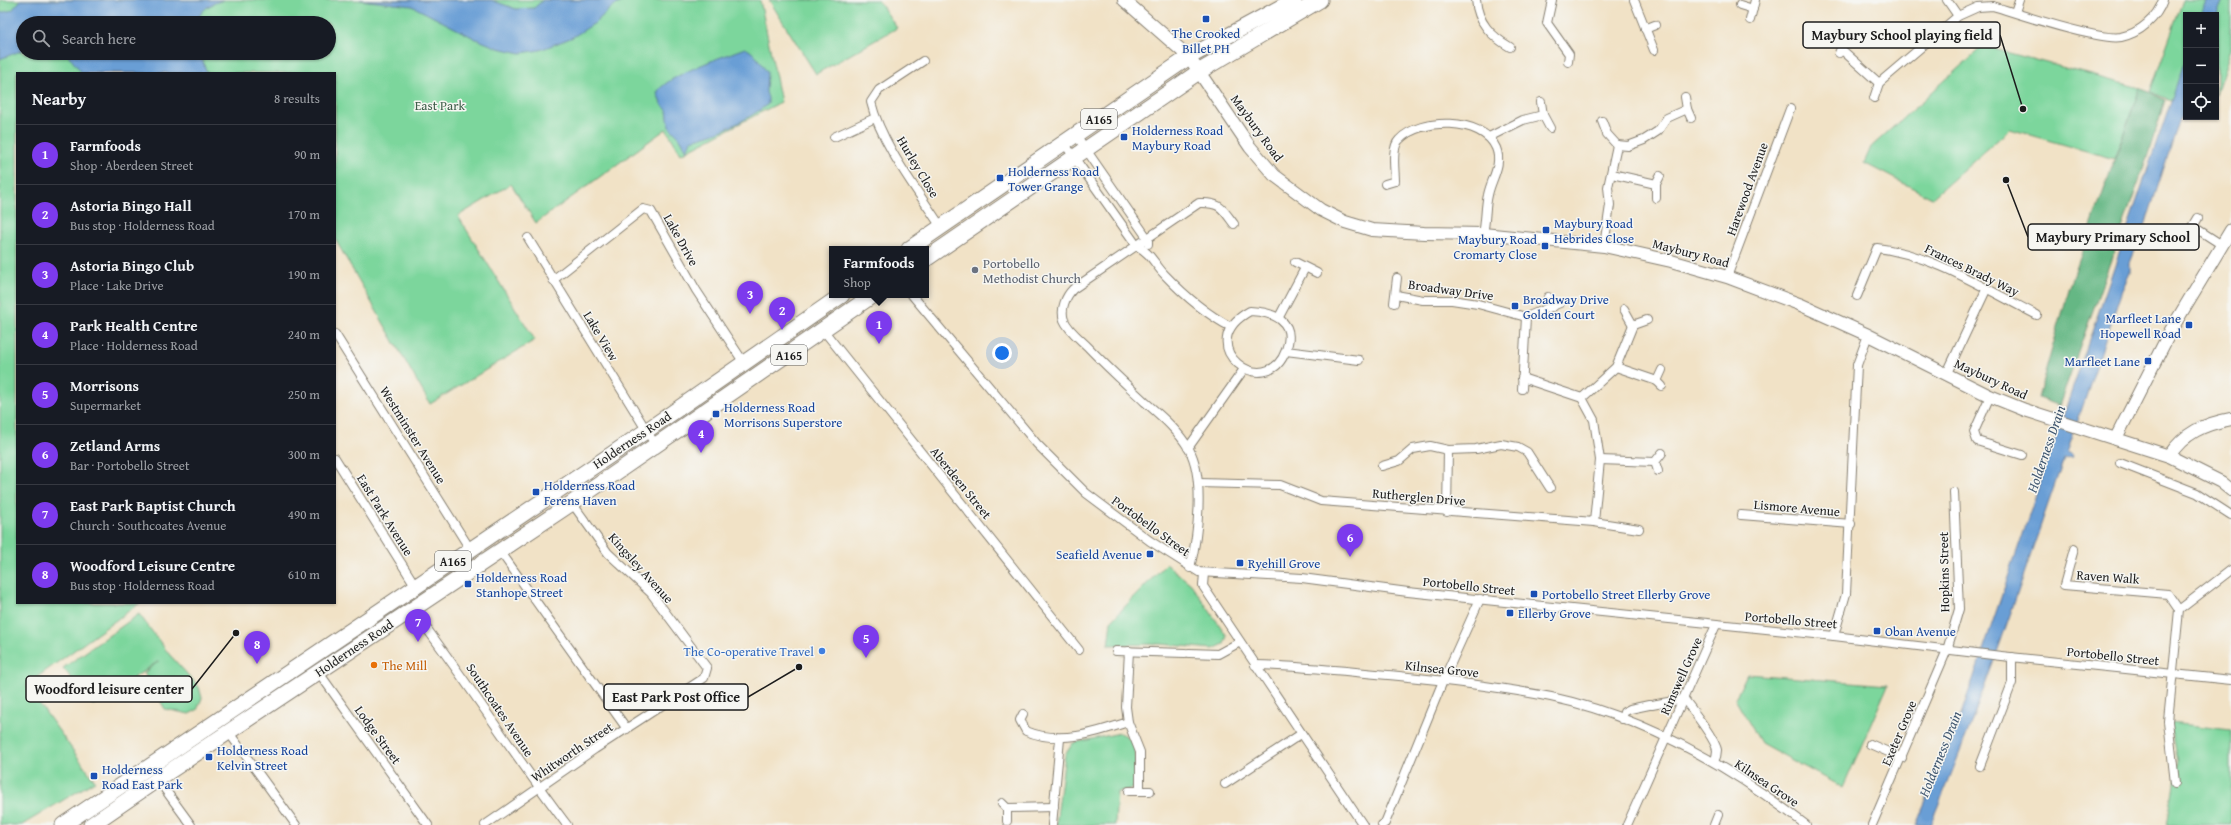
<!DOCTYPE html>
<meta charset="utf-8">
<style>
:root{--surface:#171b24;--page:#242831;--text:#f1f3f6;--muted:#9ea1a6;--line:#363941;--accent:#7c3aed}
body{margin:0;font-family:"Gentium Book Plus",serif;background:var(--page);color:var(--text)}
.controls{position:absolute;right:12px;top:12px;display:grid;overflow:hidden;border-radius:0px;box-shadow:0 1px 3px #0004}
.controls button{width:36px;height:36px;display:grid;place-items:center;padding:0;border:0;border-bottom:1px solid var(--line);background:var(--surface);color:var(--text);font:20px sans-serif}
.you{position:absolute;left:1002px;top:353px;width:14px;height:14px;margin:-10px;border:3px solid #fff;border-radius:50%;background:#1a73e8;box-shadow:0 0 0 6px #1a73e833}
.badge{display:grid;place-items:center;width:26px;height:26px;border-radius:50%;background:var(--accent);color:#fff;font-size:13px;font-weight:700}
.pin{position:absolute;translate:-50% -33px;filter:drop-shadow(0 1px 2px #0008)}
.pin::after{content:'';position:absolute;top:21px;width:14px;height:12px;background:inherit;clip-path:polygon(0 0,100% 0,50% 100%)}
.popup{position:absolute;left:829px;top:246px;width:100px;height:52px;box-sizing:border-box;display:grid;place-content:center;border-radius:0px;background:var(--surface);filter:drop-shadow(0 1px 3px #0005);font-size:13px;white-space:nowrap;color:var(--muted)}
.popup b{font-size:15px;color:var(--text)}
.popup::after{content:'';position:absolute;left:50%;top:100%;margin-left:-8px;border:8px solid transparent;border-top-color:var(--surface)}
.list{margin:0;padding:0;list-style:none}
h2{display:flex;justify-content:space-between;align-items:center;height:52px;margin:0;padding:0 16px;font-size:17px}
h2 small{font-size:13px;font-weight:400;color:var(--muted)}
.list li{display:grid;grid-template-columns:26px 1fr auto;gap:12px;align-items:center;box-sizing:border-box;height:60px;padding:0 16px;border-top:1px solid var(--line)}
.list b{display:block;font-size:15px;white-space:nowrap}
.list p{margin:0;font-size:13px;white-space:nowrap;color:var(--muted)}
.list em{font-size:13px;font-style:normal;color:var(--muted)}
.icon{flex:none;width:22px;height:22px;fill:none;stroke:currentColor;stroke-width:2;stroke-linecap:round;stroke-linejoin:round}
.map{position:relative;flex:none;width:2231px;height:825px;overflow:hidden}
.search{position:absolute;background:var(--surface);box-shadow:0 1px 3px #0004;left:16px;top:16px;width:320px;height:44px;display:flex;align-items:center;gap:10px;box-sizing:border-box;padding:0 14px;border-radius:22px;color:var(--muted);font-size:15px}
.panel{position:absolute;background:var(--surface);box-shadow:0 1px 3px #0004;left:16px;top:72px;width:320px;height:532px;border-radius:0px}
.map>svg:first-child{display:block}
.green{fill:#7cd69c;stroke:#4c795c;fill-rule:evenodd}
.forest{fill:#65b784;stroke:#406a50}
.water{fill:#699ed5;stroke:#425d78}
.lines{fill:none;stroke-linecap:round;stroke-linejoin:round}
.street-casing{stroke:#867f71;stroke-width:10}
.secondary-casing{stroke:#867f71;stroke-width:14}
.highway-casing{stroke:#867f71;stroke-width:17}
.street{stroke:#fff;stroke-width:8}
.secondary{stroke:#fff;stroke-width:12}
.highway{stroke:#fff;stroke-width:15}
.transit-dot{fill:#1a4fb4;stroke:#f6f6f2;stroke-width:1.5}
.worship-dot{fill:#6b7280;stroke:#f6f6f2;stroke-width:1.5}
.shop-dot{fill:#3f7fe0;stroke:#f6f6f2;stroke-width:1.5}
.food-dot{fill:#e8710a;stroke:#f6f6f2;stroke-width:1.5}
.labels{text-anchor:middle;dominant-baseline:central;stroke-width:3;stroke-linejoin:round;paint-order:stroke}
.shield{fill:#f6f6f2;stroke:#5d5d5c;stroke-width:1}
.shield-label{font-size:12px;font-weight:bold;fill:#1c1c1c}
.transit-label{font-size:13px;fill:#164399;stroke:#f6f6f2;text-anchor:start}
.park-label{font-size:13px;fill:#3e5d49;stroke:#f6f6f2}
.street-label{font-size:13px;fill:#1c1c1c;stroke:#f6f6f2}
.worship-label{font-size:13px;fill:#5b616d;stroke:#f6f6f2;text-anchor:start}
.shop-label{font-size:13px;fill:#366cbe;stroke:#f6f6f2;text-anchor:end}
.food-label{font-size:13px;fill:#c56008;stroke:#f6f6f2;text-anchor:start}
.water-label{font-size:14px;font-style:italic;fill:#3f566f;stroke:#f6f6f2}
.leader{fill:none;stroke:#1c1c1c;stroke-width:1.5}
.callout-dot{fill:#1c1c1c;stroke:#f6f6f2;stroke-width:1.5}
.callout{fill:#f6f6f2;stroke:#1c1c1c;stroke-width:1.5}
.callout-label{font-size:14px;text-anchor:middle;font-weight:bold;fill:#1c1c1c}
</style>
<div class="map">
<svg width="2231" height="825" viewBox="0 0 2231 825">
<rect width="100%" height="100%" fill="#f6f6f2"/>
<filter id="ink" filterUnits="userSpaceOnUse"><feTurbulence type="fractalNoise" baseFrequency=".025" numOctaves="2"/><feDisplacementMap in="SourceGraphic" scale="8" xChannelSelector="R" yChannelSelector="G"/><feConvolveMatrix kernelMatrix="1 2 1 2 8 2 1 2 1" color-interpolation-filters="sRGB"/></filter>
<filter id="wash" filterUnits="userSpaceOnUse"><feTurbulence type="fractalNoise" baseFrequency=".012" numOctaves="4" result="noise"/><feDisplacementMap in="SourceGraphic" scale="16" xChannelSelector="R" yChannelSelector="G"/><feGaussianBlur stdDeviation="0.9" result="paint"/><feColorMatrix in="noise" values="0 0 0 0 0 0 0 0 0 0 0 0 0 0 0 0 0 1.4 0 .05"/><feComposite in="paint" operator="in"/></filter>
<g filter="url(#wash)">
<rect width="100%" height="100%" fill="#f1e2c6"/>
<!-- green -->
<g class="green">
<path d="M 0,0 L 760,0 L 781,102 L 681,154 L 666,129 L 536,223 L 511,184 L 458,216 L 535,340 L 430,404 L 335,239 L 335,73 L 17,73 L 17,603 L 140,603 L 26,685 L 95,781 L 22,825 L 0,825 ZM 23,23 L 329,23 L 329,53 L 23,53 Z"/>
<polygon points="769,0 878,0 897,28 816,74"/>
<polygon points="2183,0 2231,0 2231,49 2216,94 2216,15 2186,15 2186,106 2150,92"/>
<polygon points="1983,46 2140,88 2114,159 2010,129 1932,198 1864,163 1871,147"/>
<polygon points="1166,564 1191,584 1227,636 1224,644 1213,649 1161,644 1108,645 1111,621"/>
<polygon points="139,614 169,654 199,687 202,698 197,710 189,714 165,709 144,673 159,661 93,705 63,668"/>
<polygon points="1747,674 1888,685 1843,788 1761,743 1735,699"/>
<polygon points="2170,723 2231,730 2231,825 2167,825 2178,760"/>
<path d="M 1120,733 C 1139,740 1135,752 1135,769 L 1139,773 L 1135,788 L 1117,792 L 1115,825 L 1056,825 L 1065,755 L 1073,743 Z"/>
</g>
<!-- forest -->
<polygon class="forest" points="2140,88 2165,100 2146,161 2059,406 2038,398 2069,289"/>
<!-- water -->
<g class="water">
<path d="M 21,0 L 224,0 C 210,4 201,9 196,23 L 23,23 L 23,50 L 0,59 L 0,13 L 12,10 Z"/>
<polygon points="360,0 491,0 516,9 534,8 543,0 627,0 613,6 595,23 573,37 540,50 521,53 498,48 476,39 412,6"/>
<polygon points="2206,0 2223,0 2216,17 2216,15 2201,15"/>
<path d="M 745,48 C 756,53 760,63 767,72 L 766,92 L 768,98 L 768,104 C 744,122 720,133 691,140 L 687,151 L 680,138 L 669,127 L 667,110 L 661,104 L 657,93 C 663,77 727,55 745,48 Z"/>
<polygon points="66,53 200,53 207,73 82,73"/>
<path d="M 2186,57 L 2186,100 L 2146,223 L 2130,263 L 2130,273 L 2122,290 L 2067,453 L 2072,454 L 2073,457 L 2064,458 C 2021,581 1982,705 1930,825 L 1916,825 L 1957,726 Z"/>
</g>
</g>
<g filter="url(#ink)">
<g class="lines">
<defs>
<g id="street">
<path d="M 1476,0 C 1478,23 1491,36 1510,47"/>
<polyline points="1552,0 1547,23 1569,54 1568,62"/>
<polyline points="1634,0 1654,50"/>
<polyline points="1947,0 1958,16"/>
<polyline points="1740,5 1753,9"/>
<polyline points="2015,12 2019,0"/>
<polyline points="1750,20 1755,0"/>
<polyline points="1645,29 1655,25"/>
<polyline points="1841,49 1879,83"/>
<polyline points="1839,53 1843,44 1843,32"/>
<path d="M 923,61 L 879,90 L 871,102 C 881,144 918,191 941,227"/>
<polyline points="1685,97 1687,109 1691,118"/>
<path d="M 1874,98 L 1879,83 L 1958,16 L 1978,7 L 1993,6 C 2019,14 2099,41 2121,37 C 2140,33 2157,18 2163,0"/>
<polyline points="1541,102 1543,115 1550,128"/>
<polyline points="1602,121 1607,134 1617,145 1628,146 1644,140 1658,131 1667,118 1687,109"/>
<polyline points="1076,135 1148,239 1148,244"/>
<polyline points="834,137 875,118"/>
<polyline points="1489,137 1523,120 1543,115"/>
<path d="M 1064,143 L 1137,246 C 1152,254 1154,264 1165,275 C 1184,295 1206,314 1231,327"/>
<polyline points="1612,174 1656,184"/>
<path d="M 1385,184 L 1395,181 C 1395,170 1391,148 1399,140 C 1420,117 1483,117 1496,148 C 1503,165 1491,179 1488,195 C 1485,207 1486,221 1483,234"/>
<polyline points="1656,198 1656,184 1660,176"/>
<polyline points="2194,227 2222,245"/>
<polyline points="2188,235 2198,218"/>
<polyline points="528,238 656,446"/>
<polyline points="1604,246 1610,205 1608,187 1617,145"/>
<polyline points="1295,262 1317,273"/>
<polyline points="1727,277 1790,109"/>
<polyline points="553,280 643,209 651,211 696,290 744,363"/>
<polyline points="912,295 1037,444 1086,493 1150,541 1199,572 1302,578 1408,592 1834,636 2001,656 2231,680"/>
<polyline points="1396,295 1423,300 1452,300 1478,304 1526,317 1560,303"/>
<path d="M 1857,296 L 1877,248 C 1932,254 1987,290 2037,315"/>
<polyline points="1548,297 1553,307"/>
<polyline points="1394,303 1397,278"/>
<polyline points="1624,309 1633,325 1647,320"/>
<path d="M 1250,311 C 1273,312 1297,321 1286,350 C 1267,404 1188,345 1250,311 Z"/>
<polyline points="1279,317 1305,268"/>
<polyline points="824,331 1079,650"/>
<polyline points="335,334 470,549"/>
<polyline points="1286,351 1359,360"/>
<polyline points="1616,367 1657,381 1662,386"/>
<polyline points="1947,373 1986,290"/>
<polyline points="1522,378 1582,398 1594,420 1600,460 1594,522"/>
<polyline points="1657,381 1662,370"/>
<polyline points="1522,389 1526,317"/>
<polyline points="1990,396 1974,432 1977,441 2022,455"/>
<polyline points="1582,398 1616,367 1633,325"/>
<polyline points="1188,448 1244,369"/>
<polyline points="335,458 415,585"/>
<polyline points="1600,460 1655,462"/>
<polyline points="2120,463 2197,493 2231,515"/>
<polyline points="1382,466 1399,461 1413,449 1430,446 1448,450 1476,449 1501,444 1518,447 1527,452 1550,488"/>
<polyline points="1658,471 1655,462 1662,453"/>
<polyline points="1199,483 1280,485 1321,501 1594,522 1639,529"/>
<polyline points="1447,512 1448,450"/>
<polyline points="1741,515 1851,524"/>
<polyline points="2074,549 2064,585 2168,594 2179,610"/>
<polyline points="500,551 627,729"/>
<path d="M 1190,568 C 1198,536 1205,478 1189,449 C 1178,430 1161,416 1145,402 C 1126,384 1106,366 1088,347 C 1080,339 1068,330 1064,320 C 1060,309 1066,296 1073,289 L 1199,203 C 1220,202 1222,208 1234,224"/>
<polyline points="1204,573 1203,586 1363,825"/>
<path d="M 412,609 C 466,679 513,754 567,825"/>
<polyline points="1834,636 1846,594 1857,365 1868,335"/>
<polyline points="1116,651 1185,653"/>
<polyline points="1129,651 1126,707 1128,722 1140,752 1140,791"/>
<polyline points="1189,653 1218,654 1240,642"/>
<path d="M 1255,665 C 1303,666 1351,672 1399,676 C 1450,681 1501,687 1551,697 C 1645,717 1731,767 1806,825"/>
<polyline points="317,670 428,825"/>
<path d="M 1652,705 L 1684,699 C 1691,708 1715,739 1717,750 C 1717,755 1716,758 1714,762"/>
<path d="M 1023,714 L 1020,720 L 1026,731 C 1059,745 1095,733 1128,722"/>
<polyline points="1622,719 1624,712 1630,709 1649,705"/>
<polyline points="227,730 296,825"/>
<polyline points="1870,744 1902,758"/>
<polyline points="1980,766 2012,683 2012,657"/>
<polyline points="156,777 191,825"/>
<polyline points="2175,783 2168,721 2179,610 2231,570"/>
<polyline points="1225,784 1301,734"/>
<polyline points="1129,791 1150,791"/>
<polyline points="1002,803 1007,808 1054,807"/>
<polyline points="1007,808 1007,821"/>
<polyline points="485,825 595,749 704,678 707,668 651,593 608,553 572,503"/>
<polyline points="1052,825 1060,739"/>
<polyline points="1382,825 1385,823 1443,681 1480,599"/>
<polyline points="1627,825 1716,625"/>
<polyline points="1714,825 1718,815"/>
<polyline points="1872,825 1947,650 1959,609 1954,492"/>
</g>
<g id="secondary">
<polyline points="1124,0 1189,57 1250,147 1274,175 1321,210 1345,222 1372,230 1424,233 1483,234 1604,246 1671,261 1727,277 1799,304 1868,335 1990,396 2025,410 2169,456 2221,482 2231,490"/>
<polyline points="2116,438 2171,330 2231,230"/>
<path d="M 2169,456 C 2184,433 2204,424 2231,419"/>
</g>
<g id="highway">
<polyline points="909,249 1189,57 1294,0"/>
<polyline points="926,259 1200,71 1320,0"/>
<polyline points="63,825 646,431 842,295"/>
<polyline points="91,825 158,779 572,503 873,295"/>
</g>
</defs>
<!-- street casing -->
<use href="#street" class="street-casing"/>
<!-- secondary casing -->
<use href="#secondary" class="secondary-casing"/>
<!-- highway casing -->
<use href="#highway" class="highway-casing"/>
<!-- street -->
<use href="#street" class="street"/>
<!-- secondary -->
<use href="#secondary" class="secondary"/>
<!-- highway -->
<use href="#highway" class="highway"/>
</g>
</g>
<!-- markers -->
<g class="transit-dot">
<rect x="1202" y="15" width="8" height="8" rx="2"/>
<rect x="1120" y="133" width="8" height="8" rx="2"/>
<rect x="996" y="174" width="8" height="8" rx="2"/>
<rect x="1542" y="226" width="8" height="8" rx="2"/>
<rect x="1541" y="242" width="8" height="8" rx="2"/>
<rect x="1511" y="302" width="8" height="8" rx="2"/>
<rect x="2185" y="321" width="8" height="8" rx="2"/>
<rect x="2144" y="357" width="8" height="8" rx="2"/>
<rect x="712" y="410" width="8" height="8" rx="2"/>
<rect x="532" y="488" width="8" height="8" rx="2"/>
<rect x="1146" y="550" width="8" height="8" rx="2"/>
<rect x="1236" y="559" width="8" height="8" rx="2"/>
<rect x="464" y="580" width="8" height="8" rx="2"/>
<rect x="1530" y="590" width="8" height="8" rx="2"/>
<rect x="1506" y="609" width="8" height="8" rx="2"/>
<rect x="1873" y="627" width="8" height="8" rx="2"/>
<rect x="205" y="753" width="8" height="8" rx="2"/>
<rect x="90" y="772" width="8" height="8" rx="2"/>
</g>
<circle class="worship-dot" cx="975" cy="270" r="4"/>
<circle class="shop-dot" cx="822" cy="651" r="4"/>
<circle class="food-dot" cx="374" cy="665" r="4"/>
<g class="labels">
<!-- shield labels -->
<g class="shield">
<rect x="1081" y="109" width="36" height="20" rx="3"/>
<rect x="771" y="345" width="36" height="20" rx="3"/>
<rect x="435" y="551" width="36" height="20" rx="3"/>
</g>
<g class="shield-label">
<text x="1099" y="119">A165</text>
<text x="789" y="355">A165</text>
<text x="453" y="561">A165</text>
</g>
<!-- transit labels -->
<g class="transit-label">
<text x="1206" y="33" text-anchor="middle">The Crooked<tspan x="1206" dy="15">Billet PH</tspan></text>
<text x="1132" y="130">Holderness Road<tspan x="1132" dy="15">Maybury Road</tspan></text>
<text x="1008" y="171">Holderness Road<tspan x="1008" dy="15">Tower Grange</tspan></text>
<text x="1554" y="223">Maybury Road<tspan x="1554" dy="15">Hebrides Close</tspan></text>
<text x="1537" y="239" text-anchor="end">Maybury Road<tspan x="1537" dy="15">Cromarty Close</tspan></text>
<text x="1523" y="299">Broadway Drive<tspan x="1523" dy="15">Golden Court</tspan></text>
<text x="2181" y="318" text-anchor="end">Marfleet Lane<tspan x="2181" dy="15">Hopewell Road</tspan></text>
<text x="2140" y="361" text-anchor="end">Marfleet Lane</text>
<text x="724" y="407">Holderness Road<tspan x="724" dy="15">Morrisons Superstore</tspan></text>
<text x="544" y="485">Holderness Road<tspan x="544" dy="15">Ferens Haven</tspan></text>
<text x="1142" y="554" text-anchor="end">Seafield Avenue</text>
<text x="1248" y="563">Ryehill Grove</text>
<text x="476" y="577">Holderness Road<tspan x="476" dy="15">Stanhope Street</tspan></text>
<text x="1542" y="594">Portobello Street Ellerby Grove</text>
<text x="1518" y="613">Ellerby Grove</text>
<text x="1885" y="631">Oban Avenue</text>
<text x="217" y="750">Holderness Road<tspan x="217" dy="15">Kelvin Street</tspan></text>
<text x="102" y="769">Holderness<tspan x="102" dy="15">Road East Park</tspan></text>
</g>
<!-- park labels -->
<g class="park-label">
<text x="440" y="105">East Park</text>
</g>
<!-- street labels -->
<g class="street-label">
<text transform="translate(1257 128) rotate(54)">Maybury Road</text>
<text transform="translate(918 167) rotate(59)">Hurley Close</text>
<text transform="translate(1747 189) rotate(-70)">Harewood Avenue</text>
<text transform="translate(681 240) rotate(61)">Lake Drive</text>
<text transform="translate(1691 253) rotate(15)">Maybury Road</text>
<text transform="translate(1972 270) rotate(26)">Frances Brady Way</text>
<text transform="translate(1451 290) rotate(8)">Broadway Drive</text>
<text transform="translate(601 336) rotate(59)">Lake View</text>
<text transform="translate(1991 379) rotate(25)">Maybury Road</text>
<text transform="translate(413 435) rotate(58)">Westminster Avenue</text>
<text transform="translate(632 440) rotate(-34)">Holderness Road</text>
<text transform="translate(961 483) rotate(51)">Aberdeen Street</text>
<text transform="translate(1419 497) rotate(5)">Rutherglen Drive</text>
<text transform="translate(1797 508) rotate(5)">Lismore Avenue</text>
<text transform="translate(385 515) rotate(58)">East Park Avenue</text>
<text transform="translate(1151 526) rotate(36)">Portobello Street</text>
<text transform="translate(641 568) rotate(48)">Kingsley Avenue</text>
<text transform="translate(1944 572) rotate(-91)">Hopkins Street</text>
<text transform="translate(2108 577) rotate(4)">Raven Walk</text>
<text transform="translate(1469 586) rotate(6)">Portobello Street</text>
<text transform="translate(1791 620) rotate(5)">Portobello Street</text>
<text transform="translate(354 648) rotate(-34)">Holderness Road</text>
<text transform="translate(2113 656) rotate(6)">Portobello Street</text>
<text transform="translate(1442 669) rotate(6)">Kilnsea Grove</text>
<text transform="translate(1681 676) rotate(-66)">Rimswell Grove</text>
<text transform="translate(500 710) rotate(56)">Southcoates Avenue</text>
<text transform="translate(1899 733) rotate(-67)">Exeter Grove</text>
<text transform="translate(378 735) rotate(54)">Lodge Street</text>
<text transform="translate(572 752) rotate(-34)">Whitworth Street</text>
<text transform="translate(1767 783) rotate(34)">Kilnsea Grove</text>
</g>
<!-- worship labels -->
<g class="worship-label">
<text x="983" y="263">Portobello<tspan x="983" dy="15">Methodist Church</tspan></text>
</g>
<!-- shop labels -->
<g class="shop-label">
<text x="814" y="651">The Co-operative Travel</text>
</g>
<!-- food labels -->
<g class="food-label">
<text x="382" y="665">The Mill</text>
</g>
<!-- water labels -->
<g class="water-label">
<text transform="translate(2046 449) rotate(-71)">Holderness Drain</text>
<text transform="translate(1940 754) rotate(-68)">Holderness Drain</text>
</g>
</g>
<!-- callouts -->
<path class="leader" d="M2023 109L2000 35M2006 180L2028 237M236 633L192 689M799 667L748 697"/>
<g class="callout-dot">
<circle cx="2023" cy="109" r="4"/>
<circle cx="2006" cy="180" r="4"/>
<circle cx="236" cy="633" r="4"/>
<circle cx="799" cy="667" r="4"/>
</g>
<g class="callout">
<rect x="1803" y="22" width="197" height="26" rx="4"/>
<rect x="2028" y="224" width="171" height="26" rx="4"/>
<rect x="26" y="676" width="166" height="26" rx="4"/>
<rect x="604" y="684" width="144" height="26" rx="4"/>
</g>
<g class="callout-label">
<text x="1902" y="40">Maybury School playing field</text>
<text x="2113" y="242">Maybury Primary School</text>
<text x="109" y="694">Woodford leisure center</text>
<text x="676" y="702">East Park Post Office</text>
</g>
</svg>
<div class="controls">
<button>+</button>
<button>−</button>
<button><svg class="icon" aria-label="locate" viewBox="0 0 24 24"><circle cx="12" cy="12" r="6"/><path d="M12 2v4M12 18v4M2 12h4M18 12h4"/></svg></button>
</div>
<div class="you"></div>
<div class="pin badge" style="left:879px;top:344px">1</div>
<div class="popup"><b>Farmfoods</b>Shop</div>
<div class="pin badge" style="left:782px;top:330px">2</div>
<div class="pin badge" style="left:750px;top:314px">3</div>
<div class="pin badge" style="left:701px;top:453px">4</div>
<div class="pin badge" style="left:866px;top:658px">5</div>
<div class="pin badge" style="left:1350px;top:557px">6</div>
<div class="pin badge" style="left:418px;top:642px">7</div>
<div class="pin badge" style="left:257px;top:664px">8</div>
<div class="search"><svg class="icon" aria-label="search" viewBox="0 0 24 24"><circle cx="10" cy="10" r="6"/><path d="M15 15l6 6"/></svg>Search here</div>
<section class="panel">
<h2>Nearby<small>8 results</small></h2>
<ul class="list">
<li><span class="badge">1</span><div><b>Farmfoods</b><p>Shop · Aberdeen Street</p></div><em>90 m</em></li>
<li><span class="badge">2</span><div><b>Astoria Bingo Hall</b><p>Bus stop · Holderness Road</p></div><em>170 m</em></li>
<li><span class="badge">3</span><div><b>Astoria Bingo Club</b><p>Place · Lake Drive</p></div><em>190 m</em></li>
<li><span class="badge">4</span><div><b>Park Health Centre</b><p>Place · Holderness Road</p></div><em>240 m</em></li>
<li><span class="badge">5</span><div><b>Morrisons</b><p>Supermarket</p></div><em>250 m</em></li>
<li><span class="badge">6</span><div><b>Zetland Arms</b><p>Bar · Portobello Street</p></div><em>300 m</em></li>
<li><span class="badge">7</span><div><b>East Park Baptist Church</b><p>Church · Southcoates Avenue</p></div><em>490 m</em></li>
<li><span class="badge">8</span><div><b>Woodford Leisure Centre</b><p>Bus stop · Holderness Road</p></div><em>610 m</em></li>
</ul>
</section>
</div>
